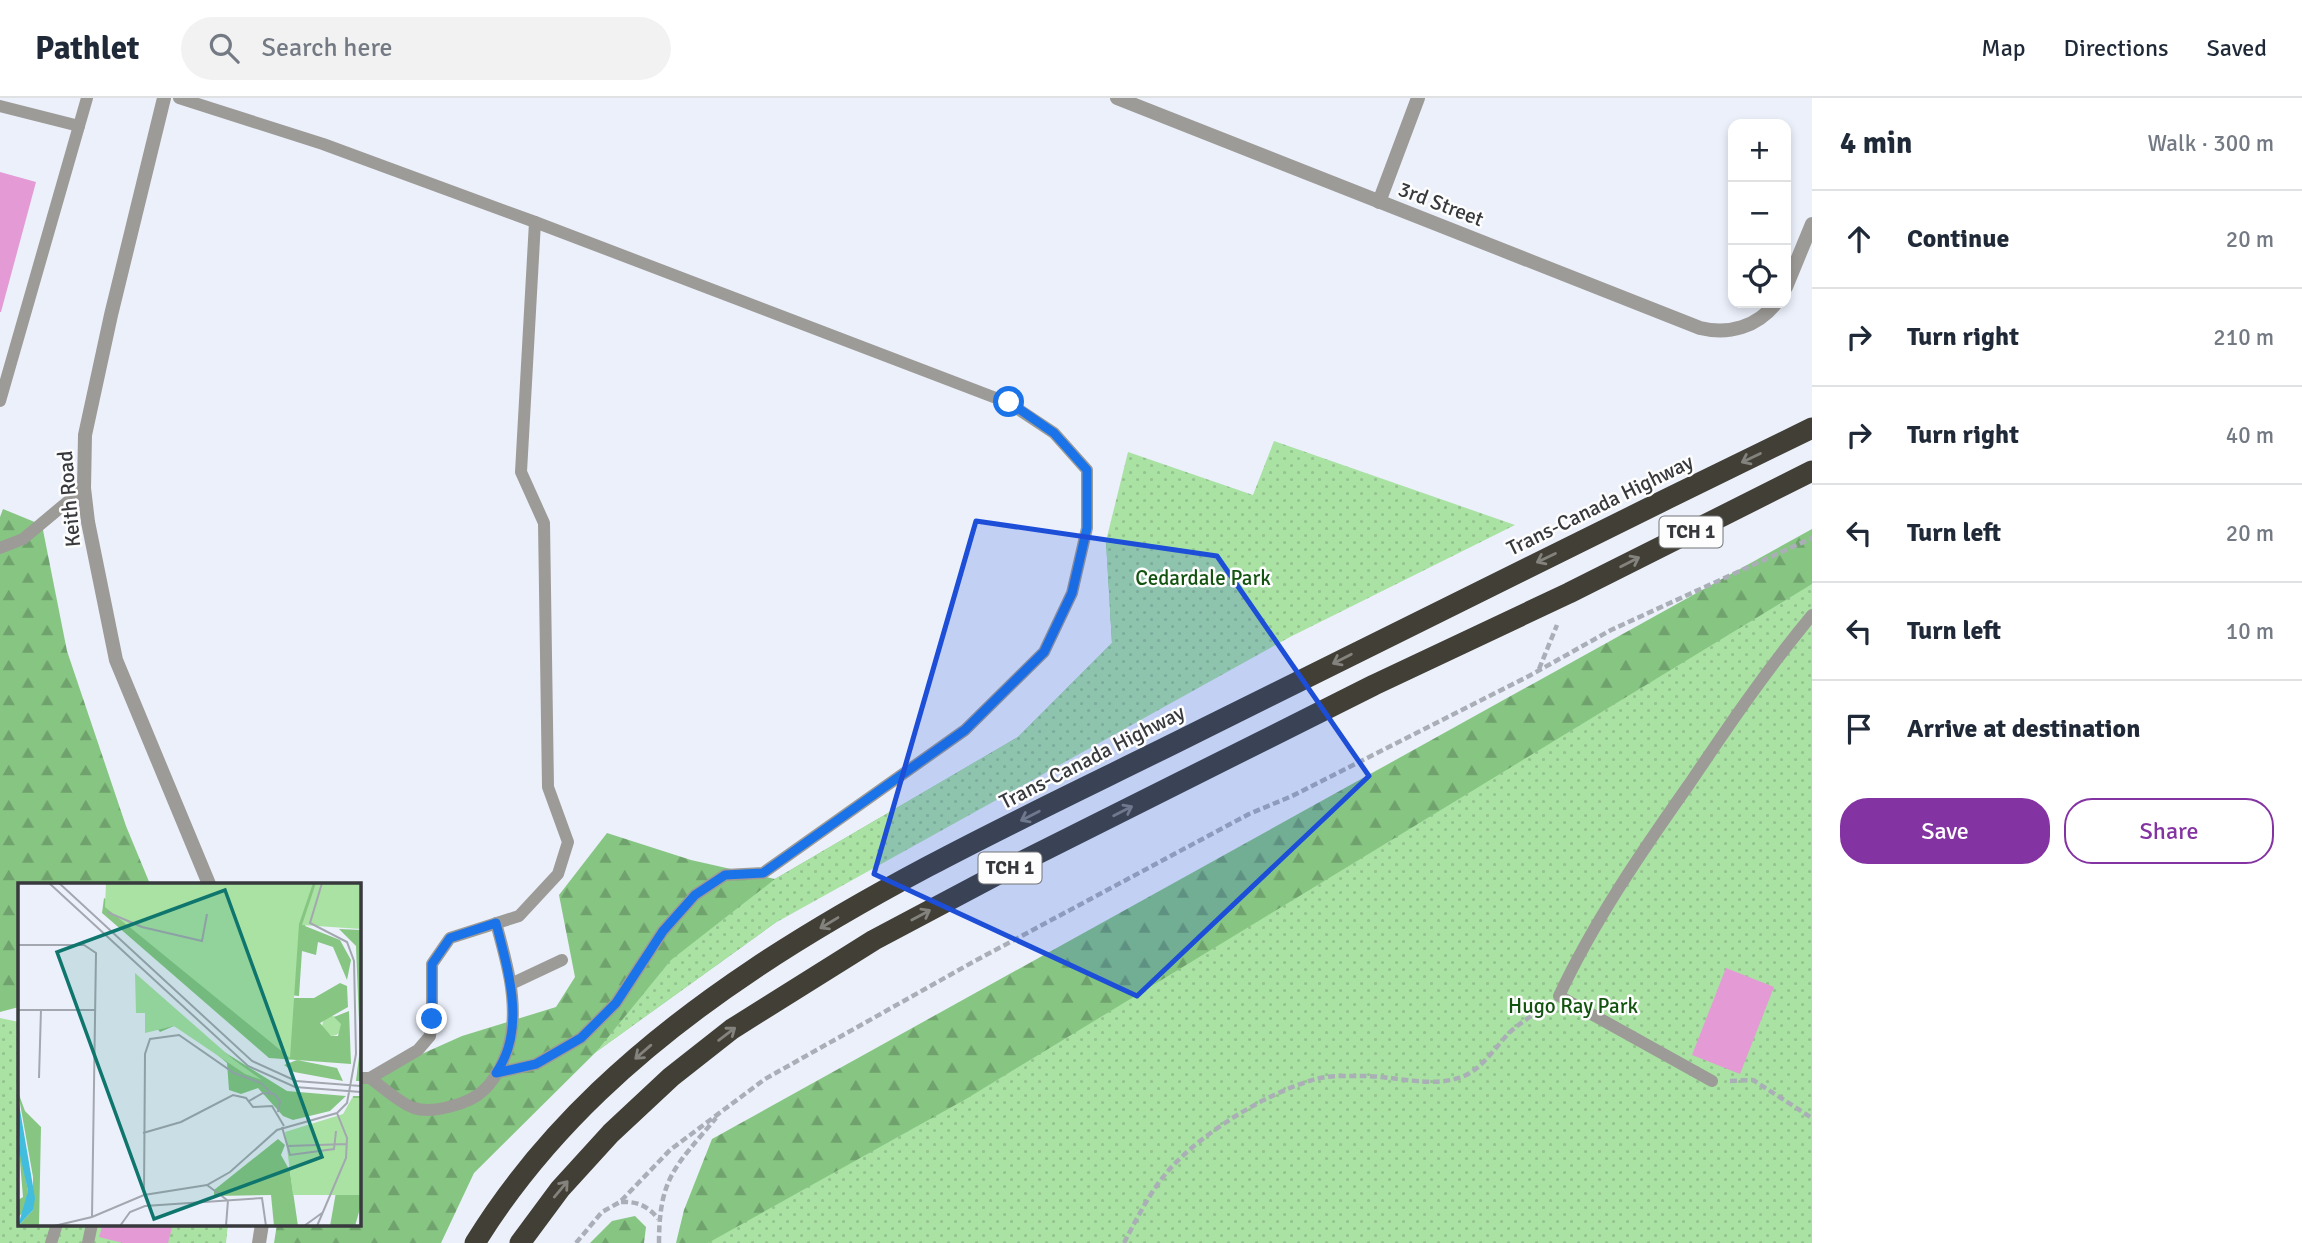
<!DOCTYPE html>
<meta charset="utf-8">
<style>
:root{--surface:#fff;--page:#f2f2f3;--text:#1f2937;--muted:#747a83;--line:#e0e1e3;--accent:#8433a3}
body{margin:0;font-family:Signika,sans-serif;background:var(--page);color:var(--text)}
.controls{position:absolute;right:21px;top:21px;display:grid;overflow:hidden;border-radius:14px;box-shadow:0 4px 10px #0003}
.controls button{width:63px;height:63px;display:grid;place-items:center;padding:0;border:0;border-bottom:2px solid var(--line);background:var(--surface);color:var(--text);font:35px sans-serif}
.stop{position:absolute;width:21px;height:21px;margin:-16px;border:5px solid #1a73e8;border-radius:50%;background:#fff}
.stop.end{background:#1a73e8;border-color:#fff;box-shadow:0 2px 7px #0008}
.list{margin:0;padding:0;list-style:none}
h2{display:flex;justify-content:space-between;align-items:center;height:91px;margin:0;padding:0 28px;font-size:30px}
h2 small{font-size:23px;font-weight:400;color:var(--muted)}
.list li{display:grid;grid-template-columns:46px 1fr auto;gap:21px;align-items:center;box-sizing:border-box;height:98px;padding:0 28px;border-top:2px solid var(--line)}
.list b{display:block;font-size:26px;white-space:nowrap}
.list em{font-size:23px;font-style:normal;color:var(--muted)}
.actions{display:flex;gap:14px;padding:21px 28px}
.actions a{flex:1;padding:16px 0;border:2px solid var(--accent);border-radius:28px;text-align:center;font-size:24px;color:var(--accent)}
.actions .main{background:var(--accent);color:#fff}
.icon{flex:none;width:38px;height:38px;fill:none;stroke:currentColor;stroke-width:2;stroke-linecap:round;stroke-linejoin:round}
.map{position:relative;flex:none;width:1812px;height:1145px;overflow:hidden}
header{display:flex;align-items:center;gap:42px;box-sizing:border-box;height:98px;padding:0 35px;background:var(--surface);border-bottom:2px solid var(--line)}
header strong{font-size:33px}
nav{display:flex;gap:38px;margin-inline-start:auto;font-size:24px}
.search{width:490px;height:63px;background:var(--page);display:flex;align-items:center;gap:18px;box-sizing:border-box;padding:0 24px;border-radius:38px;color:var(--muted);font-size:26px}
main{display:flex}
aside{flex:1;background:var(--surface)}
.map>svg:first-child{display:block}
.forest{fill:url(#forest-firs)}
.park{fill:url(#park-dots)}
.building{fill:#e49ad5}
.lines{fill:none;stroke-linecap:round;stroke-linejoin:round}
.path{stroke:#aaaeb6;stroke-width:4.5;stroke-dasharray:7 3.5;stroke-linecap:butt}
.service{stroke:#9d9b97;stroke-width:12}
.minor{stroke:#9d9b97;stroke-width:14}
.tertiary{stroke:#9d9b97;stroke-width:14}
.motorway{stroke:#423f36;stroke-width:21}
.oneway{stroke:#83827c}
.route{stroke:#1a73e8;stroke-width:9}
.marked{fill:#1d4ed8;fill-opacity:0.2;stroke:#1d4ed8;stroke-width:5;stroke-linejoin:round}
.labels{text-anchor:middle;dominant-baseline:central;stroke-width:5;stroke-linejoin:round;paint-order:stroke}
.shield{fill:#fdfdfd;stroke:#727477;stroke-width:2}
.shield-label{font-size:19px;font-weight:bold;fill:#37393d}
.street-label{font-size:21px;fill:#37393d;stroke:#fdfdfd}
.park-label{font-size:21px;fill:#135310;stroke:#fdfdfd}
.inset-road{fill:none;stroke:#a3a7af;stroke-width:2}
.view{fill:#0f766e;fill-opacity:0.15;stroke:#0f766e;stroke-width:3.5}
.inset-edge{fill:none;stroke:#37393d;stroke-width:3.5}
</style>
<header>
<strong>Pathlet</strong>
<div class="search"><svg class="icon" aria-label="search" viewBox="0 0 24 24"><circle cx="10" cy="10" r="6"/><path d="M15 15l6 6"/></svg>Search here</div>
<nav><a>Map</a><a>Directions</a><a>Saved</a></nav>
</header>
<main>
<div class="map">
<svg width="1812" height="1145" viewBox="0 0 1812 1145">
<defs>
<pattern id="forest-firs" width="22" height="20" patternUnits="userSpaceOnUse" patternTransform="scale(1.75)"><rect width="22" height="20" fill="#87c682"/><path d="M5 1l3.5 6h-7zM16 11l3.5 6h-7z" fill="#6fa26c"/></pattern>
<pattern id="park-dots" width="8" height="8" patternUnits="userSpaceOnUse" patternTransform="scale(1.75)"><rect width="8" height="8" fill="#aae2a4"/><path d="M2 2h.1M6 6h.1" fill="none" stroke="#93c38e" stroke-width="1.8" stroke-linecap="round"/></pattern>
</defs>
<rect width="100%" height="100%" fill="#ebf0fb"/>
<!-- forest -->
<g class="forest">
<polygon points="3,411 42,427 67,553 126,728 150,786 19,786 19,909 0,914 0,419"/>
<polygon points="1154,426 1178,525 775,825 596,954 474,1075 441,1145 274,1145 277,1126 359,1126 359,984 462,938 556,909 575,879 559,797 607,735 691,762 775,781 1018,639 1112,545 1106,443"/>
<polygon points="1812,431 1812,700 1038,1145 676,1145 684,1112 712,1041"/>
<polygon points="635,1118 646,1129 644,1145 590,1145 612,1123"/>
</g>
<!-- park -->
<g class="park">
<polygon points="1274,343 1515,427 1290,539 775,825 596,954 671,862 775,781 1018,639 1112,545 1106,443 1128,354 1253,397"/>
<polygon points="1812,486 1812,1145 708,1145 966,1001"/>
<polygon points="0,920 19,924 19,1126 228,1126 226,1145 0,1145"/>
</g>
<!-- building -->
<g class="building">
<polygon points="0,74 36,84 1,214 0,214"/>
<polygon points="1726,870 1774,889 1740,976 1692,957"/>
<polygon points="103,1126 173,1126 168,1145 123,1145 99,1139"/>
</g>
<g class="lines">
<!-- path -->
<g class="path">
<polyline points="1539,571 1557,527"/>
<polyline points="1730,983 1753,982 1812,1020"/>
<path d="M 621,1104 C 636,1103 649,1108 658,1121"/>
<polyline points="576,1145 602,1114 620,1104 670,1052 765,981 973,864 1249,716 1292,698 1529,578 1611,532 1812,440"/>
<path d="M 659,1145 C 659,1079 676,1068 716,1020"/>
<path d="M 1124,1145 C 1137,1120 1150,1094 1168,1073 C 1201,1035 1268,994 1316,981 C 1331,977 1349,978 1364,978 C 1396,978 1433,991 1464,978 C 1483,970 1496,948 1510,934 C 1520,925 1533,917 1544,909"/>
</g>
<!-- service -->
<g class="service">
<polyline points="179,0 323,46 535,124 1009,305 1054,335 1087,372 1087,430 1072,495 1044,554 965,632 763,775 725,777 695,797 663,833 616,905 581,940 536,966 496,975"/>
<polyline points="0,8 79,28"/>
<polyline points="0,303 87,0"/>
<polyline points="0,450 23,441 84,390"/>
<polyline points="511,886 562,862"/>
<polyline points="359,980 370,980 418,952 430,938 432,921 432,866 450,840 519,818 558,776 568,744 548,689 544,425 521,374 535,124"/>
<path d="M 370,980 C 381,988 401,1006 414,1010 C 432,1016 470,1006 484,992 C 499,978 510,951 512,930 C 516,894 505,859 496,825"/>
<path d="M 1712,983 L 1559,898 C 1594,823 1642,753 1690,685 C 1729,627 1768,570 1812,517"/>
<polyline points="51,1145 57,1126"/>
<polyline points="88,1145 92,1126"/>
</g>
<!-- minor -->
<g class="minor">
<polyline points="164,0 111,217 85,337 84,390 88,424 116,562 209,786"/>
<polyline points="1379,104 1418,0"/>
<polyline points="259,1145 262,1126"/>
</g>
<!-- tertiary -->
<g class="tertiary">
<path d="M 1117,0 L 1700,230 C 1729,237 1757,229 1776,205"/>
<polyline points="1786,189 1812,126"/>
</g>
<!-- motorway -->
<g class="motorway">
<path d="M 475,1145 C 632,890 942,762 1199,633 C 1402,531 1607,430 1812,330"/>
<polyline points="520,1145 560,1091 611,1035 671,979 732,931 874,842 1023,763 1374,587 1569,495 1812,373"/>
</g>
</g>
<!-- one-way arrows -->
<defs><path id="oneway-shaft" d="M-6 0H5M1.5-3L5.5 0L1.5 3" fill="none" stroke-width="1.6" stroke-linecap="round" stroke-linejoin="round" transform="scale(1.75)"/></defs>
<g class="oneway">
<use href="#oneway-shaft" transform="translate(1751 360) rotate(154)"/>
<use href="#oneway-shaft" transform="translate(1546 460) rotate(154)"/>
<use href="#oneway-shaft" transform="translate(1630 464) rotate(-27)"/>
<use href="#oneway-shaft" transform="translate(1342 561) rotate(153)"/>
<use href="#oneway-shaft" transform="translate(1123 713) rotate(-27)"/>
<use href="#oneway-shaft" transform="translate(1030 718) rotate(153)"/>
<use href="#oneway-shaft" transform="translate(921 817) rotate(-28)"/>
<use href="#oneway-shaft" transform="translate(829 825) rotate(149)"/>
<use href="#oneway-shaft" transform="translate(727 936) rotate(-37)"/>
<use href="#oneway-shaft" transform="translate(643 954) rotate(139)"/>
<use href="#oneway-shaft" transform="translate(561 1091) rotate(-50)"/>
</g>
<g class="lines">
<!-- route -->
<path class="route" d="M 432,921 L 432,866 L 450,840 L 496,825 C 508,872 527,931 496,975 L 536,966 L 581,940 L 616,905 L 663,833 L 695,797 L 725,777 L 763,775 L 965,632 L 1044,554 L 1072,495 L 1087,430 L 1087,372 L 1054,335 L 1009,304"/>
</g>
<!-- marked area -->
<path class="marked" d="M 976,423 L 1217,458 L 1369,678 L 1137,898 L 874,776 Z"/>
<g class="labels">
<!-- shield labels -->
<g class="shield">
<rect x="1659.5" y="418.5" width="63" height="31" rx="5"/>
<rect x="978.5" y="754.5" width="63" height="31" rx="5"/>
</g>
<g class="shield-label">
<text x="1691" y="434">TCH 1</text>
<text x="1010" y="770">TCH 1</text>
</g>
<!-- street labels -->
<g class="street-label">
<text transform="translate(1441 106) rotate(21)">3rd Street</text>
<text transform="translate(69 401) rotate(-95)">Keith Road</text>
<text transform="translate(1600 407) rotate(-26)">Trans-Canada Highway</text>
<text transform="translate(1092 659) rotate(-27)">Trans-Canada Highway</text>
</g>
<!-- park labels -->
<g class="park-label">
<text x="1203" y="480">Cedardale Park</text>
<text x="1573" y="908">Hugo Ray Park</text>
</g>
</g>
<!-- overview -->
<g transform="translate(18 785)">
<rect width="343" height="343" fill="#ebf0fb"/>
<path d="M304 143a10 10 0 1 1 20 0a10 10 0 1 1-20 0Z" fill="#aae2a4"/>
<path d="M 278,0 L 301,0 L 287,43 L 322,57 L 333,77 L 329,97 L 315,64 L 300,59 L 298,72 L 284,68 L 281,113 L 272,112 ZM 86,15 L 271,115 L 296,115 L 322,100 L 329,103 L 330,124 L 302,140 L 313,153 L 320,153 L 323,141 L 316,134 L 331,128 L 333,181 L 251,175 L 84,30 ZM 321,46 L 343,47 L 343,198 L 338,198 L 342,165 L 338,63 ZM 150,134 L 269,208 L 328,213 L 312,228 L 275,237 L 265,233 L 240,205 L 223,211 L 211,207 L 209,180 L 175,151 L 156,143 L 142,149 L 137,143 ZM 279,177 L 319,185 L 325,198 L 276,189 L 266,182 ZM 0,209 L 7,228 L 23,244 L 21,343 L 0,343 L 15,327 L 15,294 ZM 335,213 L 343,213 L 343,322 L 337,343 L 312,343 ZM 0,255 L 10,308 L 7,328 L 0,334 L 0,317 L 5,314 ZM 260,256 L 267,262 L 263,272 L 272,288 L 280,343 L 256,343 L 253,312 L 196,313 L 196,307 Z" fill="#87c682"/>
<path d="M 88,0 L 295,0 L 281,41 L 272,175 L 87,24 ZM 298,0 L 343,0 L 343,46 L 284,42 ZM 117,90 L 216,177 L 244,197 L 227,191 L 156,143 L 127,150 L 127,130 L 118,130 ZM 334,215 L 343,215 L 343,312 L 275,312 L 267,249 L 325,231 Z" fill="#aae2a4"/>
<path d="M 0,215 L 17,315 L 15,327 L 0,343 L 10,308 L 2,272 Z" fill="#42bddd"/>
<path class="inset-road" d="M 31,0 L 230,183 L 277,204 L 343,209M 41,0 L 234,178 L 278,198 L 343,203M 89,29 L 124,44 L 184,58 L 189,31M 0,62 L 66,62 L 78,70 L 74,334M 0,127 L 77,127M 21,195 L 23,126M 231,218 L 245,210 L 256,211 L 262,218 L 260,229M 264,244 L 272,272 L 316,266 L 318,248M 125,250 L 163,239 L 215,212 L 228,215 L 235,224 L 254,223 L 266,243M 270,263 L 329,261M 189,302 L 209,317M 126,312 L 127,171 L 132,156 L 161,152 L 216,190 L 243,200 L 253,210M 36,343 L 74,334 L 126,312 L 189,302 L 212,289 L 259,247 L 319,230 L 329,220 L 338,171 L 336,78 L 329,59 L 292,40 L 304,0M 102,343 L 112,329 L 127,323 L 244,315 L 248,343M 208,343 L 210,317M 286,343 L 304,330M 299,343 L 328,275 L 329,255 L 319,230"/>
<path class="view" d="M 207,7 L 304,274 L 136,336 L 39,69 Z"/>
<rect width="343" height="343" class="inset-edge"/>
</g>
</svg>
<div class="controls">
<button>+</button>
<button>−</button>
<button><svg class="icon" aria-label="locate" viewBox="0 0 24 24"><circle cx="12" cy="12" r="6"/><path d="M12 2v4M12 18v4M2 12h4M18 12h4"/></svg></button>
</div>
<div class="stop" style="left:1009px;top:304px"></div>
<div class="stop end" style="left:432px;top:921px"></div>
</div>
<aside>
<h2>4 min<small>Walk · 300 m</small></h2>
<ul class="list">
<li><svg class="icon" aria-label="ahead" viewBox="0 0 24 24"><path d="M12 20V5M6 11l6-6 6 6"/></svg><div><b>Continue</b></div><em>20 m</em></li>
<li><svg class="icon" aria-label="right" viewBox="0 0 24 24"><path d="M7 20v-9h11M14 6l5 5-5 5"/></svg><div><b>Turn right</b></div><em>210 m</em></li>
<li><svg class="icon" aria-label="right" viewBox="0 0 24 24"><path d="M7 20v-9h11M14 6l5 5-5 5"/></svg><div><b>Turn right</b></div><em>40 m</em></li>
<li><svg class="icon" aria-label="left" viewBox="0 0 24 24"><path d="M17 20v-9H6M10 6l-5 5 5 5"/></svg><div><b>Turn left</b></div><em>20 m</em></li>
<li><svg class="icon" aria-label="left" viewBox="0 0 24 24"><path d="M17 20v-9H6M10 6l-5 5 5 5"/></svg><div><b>Turn left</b></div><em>10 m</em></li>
<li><svg class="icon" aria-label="arrive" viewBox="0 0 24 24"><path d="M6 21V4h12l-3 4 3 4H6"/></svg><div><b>Arrive at destination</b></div></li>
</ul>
<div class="actions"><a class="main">Save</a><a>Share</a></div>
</aside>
</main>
